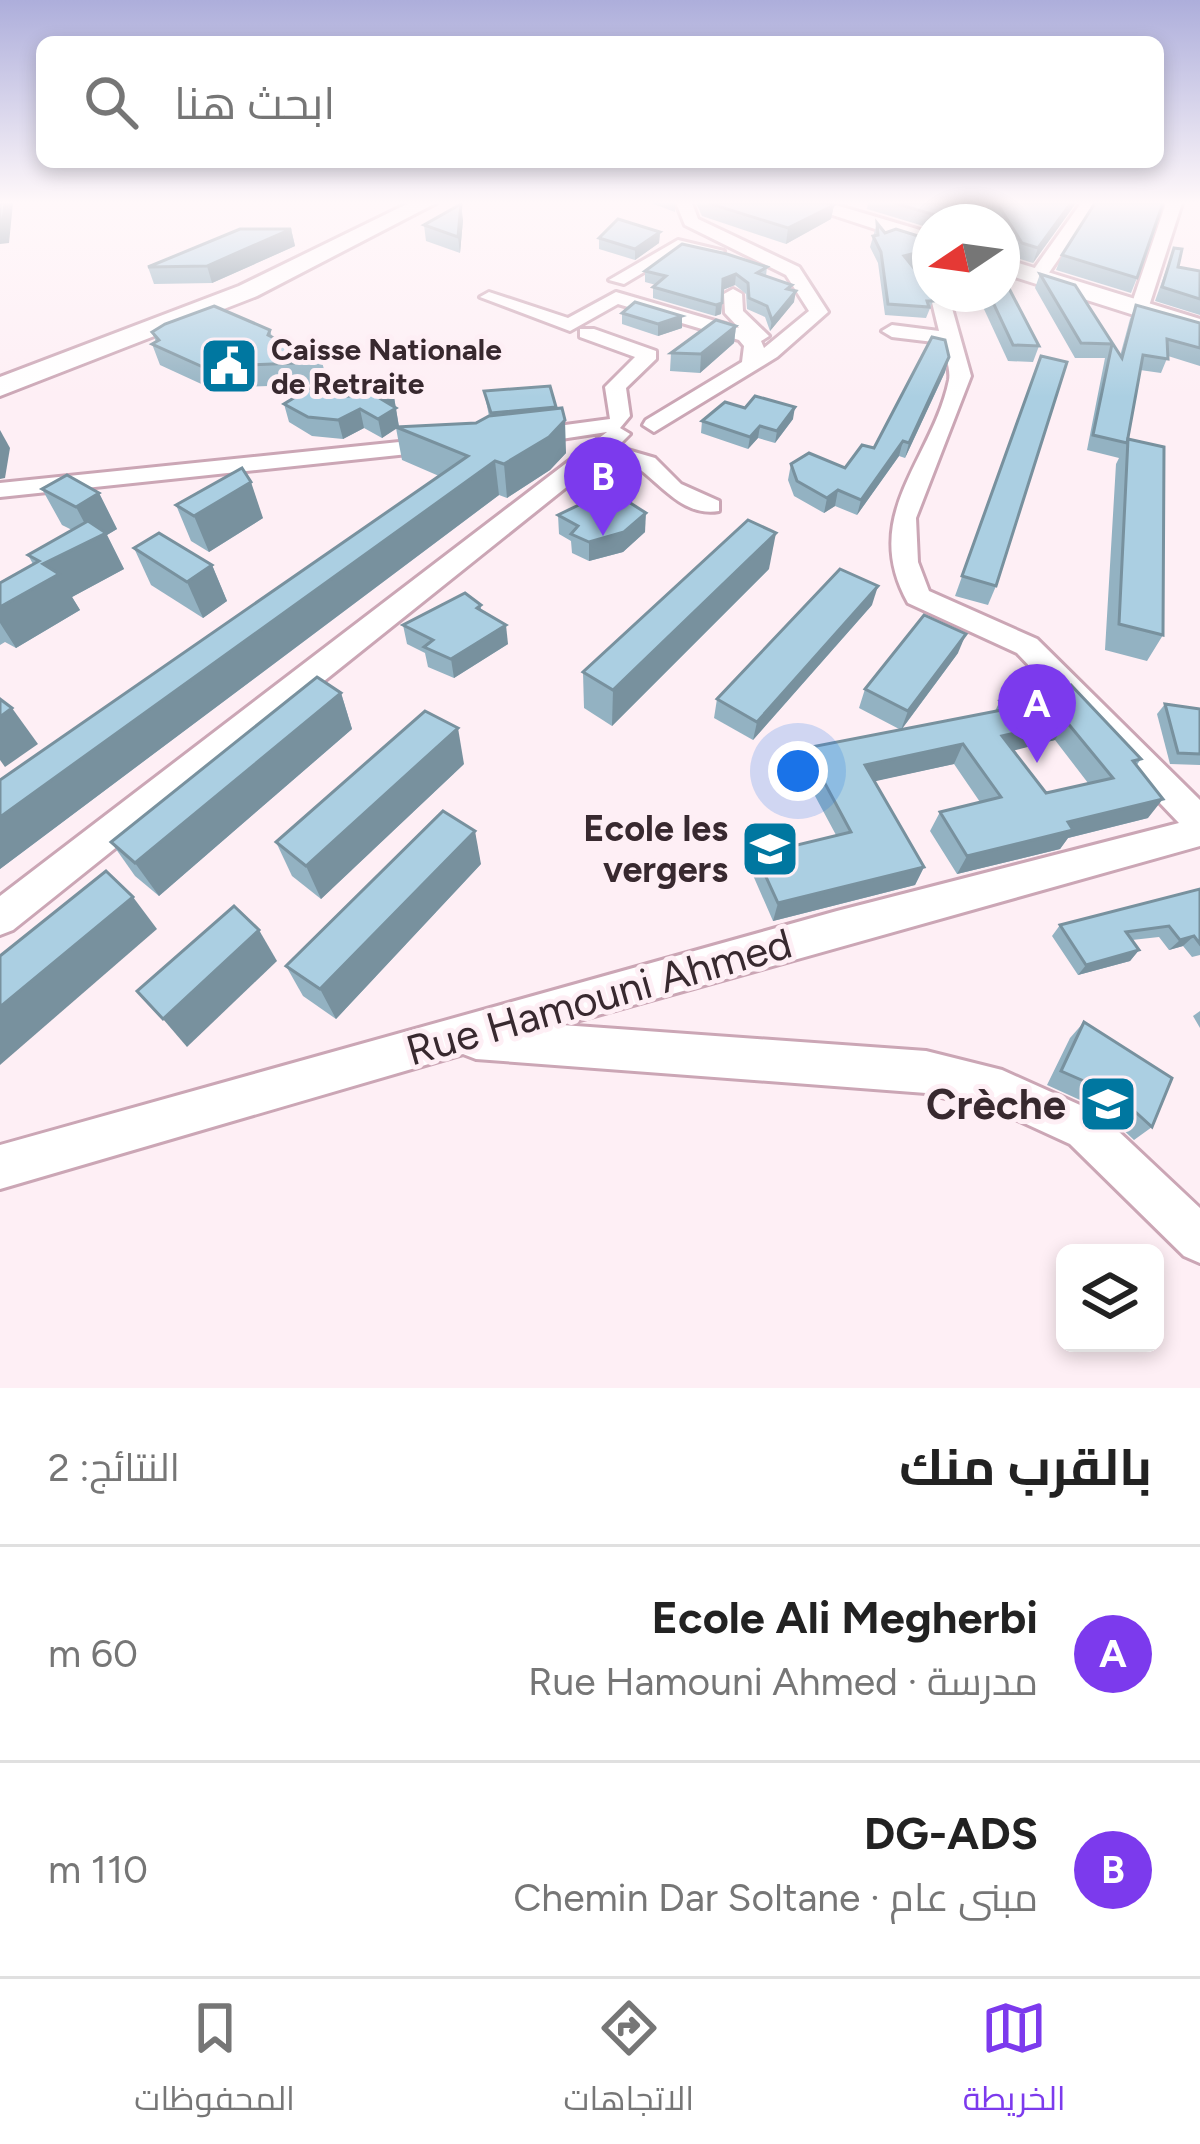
<!DOCTYPE html>
<html lang="ar">
<meta charset="utf-8">
<style>
:root{--surface:#fff;--page:#f2f2f2;--text:#222;--muted:#767676;--line:#e0e0e0;--accent:#7c3aed}
body{margin:0;font-family:Figtree,Cairo,sans-serif;background:var(--page);color:var(--text);direction:rtl}
.controls{position:absolute;right:36px;bottom:36px;display:grid;overflow:hidden;border-radius:18px;box-shadow:0 6px 18px #0003}
.controls button{width:108px;height:108px;display:grid;place-items:center;padding:0;border:0;border-bottom:3px solid var(--line);background:var(--surface);color:var(--text);font:60px sans-serif}
.compass{position:absolute;left:912px;top:204px;width:108px;height:108px;border-radius:50%;background:var(--surface);box-shadow:0 6px 18px #0003;rotate:257deg}
.you{position:absolute;left:798px;top:771px;width:42px;height:42px;margin:-30px;border:9px solid #fff;border-radius:50%;background:#1a73e8;box-shadow:0 0 0 18px #1a73e833}
.badge{display:grid;place-items:center;width:78px;height:78px;border-radius:50%;background:var(--accent);color:#fff;font-size:39px;font-weight:700}
.pin{position:absolute;translate:-50% -99px;filter:drop-shadow(0 3px 6px #0008)}
.pin::after{content:'';position:absolute;top:63px;width:42px;height:36px;background:inherit;clip-path:polygon(0 0,100% 0,50% 100%)}
.list{margin:0;padding:0;list-style:none}
h2{display:flex;justify-content:space-between;align-items:center;height:156px;margin:0;padding:0 48px;font-size:51px}
h2 small{font-size:39px;font-weight:400;color:var(--muted)}
.list li{display:grid;grid-template-columns:78px 1fr auto;gap:36px;align-items:center;box-sizing:border-box;height:216px;padding:0 48px;border-top:3px solid var(--line)}
.list b{display:block;font-size:45px;white-space:nowrap}
.list p{margin:0;font-size:39px;white-space:nowrap;color:var(--muted)}
.list em{font-size:39px;font-style:normal;color:var(--muted)}
.icon{flex:none;width:66px;height:66px;fill:none;stroke:currentColor;stroke-width:2;stroke-linecap:round;stroke-linejoin:round}
.map{position:relative;flex:none;width:1200px;height:1388px;overflow:hidden;direction:ltr}
.search{position:absolute;background:var(--surface);box-shadow:0 6px 18px #0003;left:36px;right:36px;top:36px;height:132px;display:flex;align-items:center;gap:30px;box-sizing:border-box;padding:0 42px;border-radius:18px;color:var(--muted);font-size:45px}
.sheet{height:588px;background:var(--surface)}
nav{display:flex;justify-content:space-around;align-items:center;box-sizing:border-box;height:168px;border-top:3px solid var(--line);background:var(--surface);font-size:33px;color:var(--muted)}
nav a{display:grid;justify-items:center;gap:6px}
nav .on{color:var(--accent)}
.map>svg:first-child{display:block}
.lines{fill:none;stroke-linecap:round;stroke-linejoin:round}
.minor-casing{stroke:#cba6b5;stroke-width:6}
.secondary-casing{stroke:#cba6b5;stroke-width:6}
.minor{fill:#fff;fill-rule:evenodd}
.secondary{fill:#fff;fill-rule:evenodd}
.wall{fill:#93b2c2;fill-rule:evenodd}
.shaded-wall{fill:#78919e}
.building{fill:#abcfe2;stroke:#78919e;stroke-width:3;fill-rule:evenodd}
.labels{text-anchor:middle;dominant-baseline:central;stroke-width:10;stroke-linejoin:round;paint-order:stroke}
.far-poi-label{font-size:30px;font-weight:bold;fill:#38292f;stroke:#feeff5;text-anchor:start}
.poi-label{font-size:36px;font-weight:bold;fill:#38292f;stroke:#feeff5;text-anchor:end}
.near-street-label{font-size:42px;fill:#38292f;stroke:#feeff5}
.near-poi-label{font-size:42px;font-weight:bold;fill:#38292f;stroke:#feeff5;text-anchor:end}
</style>
<div class="map">
<svg width="1200" height="1388" viewBox="0 0 1200 1388">
<rect width="100%" height="100%" fill="#feeff5"/>
<g class="lines">
<defs>
<g id="minor">
<polygon points="676,203 692,203 698,219 799,267 828,312 777,357 654,432 643,425 646,420 742,362 744,346 739,340 618,304 570,331 480,297 489,292 568,318 616,292 739,328 725,313 724,294 733,289 742,294 743,311 769,336 761,341 764,348 809,311 786,275 685,225"/>
<polygon points="1081,203 1097,203 1044,280 1032,280 1029,276"/>
<polygon points="1166,203 1182,203 1148,309 1132,313 1130,309"/>
<polygon points="927,234 930,235 930,266 921,261 919,239"/>
<polygon points="678,240 724,251 716,256 681,250 624,284 609,280"/>
<path d="M 930,294 L 948,294 L 971,376 L 916,518 L 918,562 L 929,591 L 1037,639 L 1200,800 L 1200,846 L 562,1025 L 926,1051 L 1002,1070 L 1100,1114 L 1200,1208 L 1200,1263 L 1184,1256 L 1070,1144 L 998,1111 L 926,1093 L 476,1059 L 463,1054 L 0,1189 L 0,1145 L 837,911 L 1179,823 L 1017,653 L 908,603 C 859,515 932,461 949,380 C 951,369 945,354 942,343 L 892,337 L 882,331 L 892,325 L 939,331 Z"/>
<path d="M 580,329 L 594,329 L 656,351 L 656,359 L 626,388 L 630,416 L 620,428 L 630,434 L 617,447 L 655,458 L 681,484 L 719,501 L 719,511 C 686,517 664,488 642,471 C 632,463 616,461 604,457 L 13,930 L 0,935 L 0,896 L 607,432 L 528,444 L 517,437 L 528,430 L 610,419 L 605,387 L 635,357 L 580,337 Z"/>
<polygon points="438,438 449,445 446,450 0,497 0,483"/>
</g>
<g id="secondary">
<polygon points="409,203 436,203 257,296 0,396 0,377 239,286"/>
<polygon points="796,203 829,203 930,233 930,247"/>
<polygon points="1002,258 1200,319 1200,336 1002,273"/>
</g>
</defs>
<!-- minor casing -->
<use href="#minor" class="minor-casing"/>
<!-- secondary casing -->
<use href="#secondary" class="secondary-casing"/>
<!-- minor -->
<use href="#minor" class="minor"/>
<!-- secondary -->
<use href="#secondary" class="secondary"/>
</g>
<!-- wall -->
<g class="wall">
<polygon points="651,203 675,203 675,212"/>
<polygon points="696,203 827,203 834,205 831,219 786,244 702,216"/>
<polygon points="868,203 979,203 967,209 974,222 930,222 930,228 867,209"/>
<polygon points="985,203 1076,203 1033,263 1017,258 1002,232 1002,222 996,222"/>
<polygon points="463,220 460,253 426,241 424,225"/>
<polygon points="877,223 885,233 920,252 917,263 911,265 933,301 926,318 885,315 878,263 870,247"/>
<polygon points="291,229 295,246 212,283 154,284 148,267"/>
<polygon points="660,232 659,243 635,260 599,249 599,238"/>
<polygon points="1174,248 1178,267 1200,271 1200,315 1155,301"/>
<polygon points="1062,255 1137,278 1131,293 1056,270"/>
<polygon points="767,267 766,276 791,290 794,302 770,331 765,317 747,309 746,294 735,285 723,290 721,314 715,316 653,298 653,287 656,285 645,282 645,271"/>
<polygon points="1040,274 1075,285 1120,356 1130,319 1136,305 1200,323 1200,366 1168,356 1161,373 1140,370 1128,440 1163,635 1147,661 1105,650 1116,464 1119,458 1087,450 1105,358 1075,358 1035,288"/>
<polygon points="977,294 1002,294 1039,346 1033,362 1008,361"/>
<polygon points="622,313 682,328 658,336 622,324"/>
<polygon points="736,326 734,343 700,373 670,371 671,353"/>
<polygon points="270,330 272,337 322,362 328,384 210,388 160,365 152,344 156,342 152,332"/>
<polygon points="1041,356 996,586 988,605 955,596"/>
<polygon points="949,357 945,372 905,458 899,456 857,515 835,506 824,513 794,496 788,480 791,464 845,468 874,448"/>
<polygon points="550,386 566,453 550,470 507,498 499,495 0,869 0,780 439,476 402,460 396,428 382,438 364,428 343,439 312,436 289,422 284,404 393,391 399,427 476,423 489,416 484,391"/>
<polygon points="745,408 793,419 775,443 758,438 748,449 701,433 702,421"/>
<polygon points="42,489 99,493 117,529 107,535 124,569 72,597 80,610 16,648 5,642 0,645 0,583 33,564 28,555 72,530 62,525"/>
<polygon points="176,505 263,518 209,552 191,541"/>
<polygon points="558,515 645,532 623,552 589,561 572,553 571,541 559,534"/>
<polygon points="134,548 212,565 227,601 203,618 151,585"/>
<polygon points="769,569 612,726 584,708 583,672"/>
<polygon points="481,605 481,611 508,644 454,678 428,667 425,653 407,644 403,625"/>
<polygon points="872,605 753,740 714,718 717,699"/>
<path d="M 958,653 L 902,729 L 995,711 L 1000,701 L 1071,685 L 1141,759 L 1136,766 L 1148,818 L 1068,838 L 1060,849 L 957,874 L 930,831 L 940,812 L 980,802 L 954,764 L 874,781 L 924,867 L 915,885 L 773,921 L 752,873 L 756,855 L 836,835 L 800,768 L 806,748 L 901,730 L 859,708 L 865,689 ZM 1055,740 L 1088,783 L 1046,793 L 1013,750 Z"/>
<polygon points="341,693 352,729 159,896 135,876 111,842"/>
<polygon points="1165,704 1200,709 1200,765 1170,764 1157,714"/>
<polygon points="464,764 321,899 292,876 276,842"/>
<polygon points="481,864 336,1019 303,996 286,966"/>
<polygon points="1200,889 1200,955 1192,957 1183,946 1169,950 1159,937 1132,940 1139,950 1130,961 1078,975 1052,936 1060,925"/>
<polygon points="1200,1011 1200,1028 1193,1016"/>
<polygon points="1084,1022 1152,1127 1134,1140 1102,1110 1047,1085 1070,1038"/>
</g>
<!-- shaded-wall -->
<g class="shaded-wall">
<polygon points="5,203 13,203 9,243 0,244 0,228"/>
<polygon points="1071,203 1076,203 1033,263 1038,248"/>
<polygon points="461,204 463,220 460,253 458,237"/>
<polygon points="834,205 831,219 786,244 788,228"/>
<polygon points="291,229 295,246 212,283 207,266"/>
<polygon points="660,232 659,243 635,260 635,249"/>
<polygon points="920,252 917,263 901,267 904,256"/>
<polygon points="736,274 735,285 722,290 723,279"/>
<polygon points="796,291 794,302 770,331 772,320"/>
<polygon points="722,303 721,314 715,316 716,305"/>
<polygon points="682,316 682,328 658,336 658,324"/>
<polygon points="736,326 734,343 700,373 701,354"/>
<polygon points="949,357 945,372 905,458 909,443"/>
<polygon points="349,385 353,403 360,409 364,428 343,439 338,420 348,396"/>
<polygon points="393,391 399,427 382,438 378,419 381,399"/>
<polygon points="795,407 793,419 775,443 777,431"/>
<polygon points="565,420 566,453 550,470 507,498 504,464"/>
<polygon points="760,426 758,438 748,449 750,437"/>
<polygon points="0,430 10,448 5,478 0,479"/>
<polygon points="903,441 899,456 857,515 861,500"/>
<polygon points="495,461 499,495 0,869 0,817"/>
<polygon points="251,482 263,518 209,552 194,516"/>
<polygon points="838,490 835,506 824,513 827,498"/>
<polygon points="99,493 117,529 107,535 124,569 72,597 80,610 16,648 0,623 0,607 43,564 93,539 76,507"/>
<polygon points="646,513 645,532 623,552 589,561 589,542"/>
<polygon points="776,533 769,569 612,726 613,690"/>
<polygon points="212,565 227,601 203,618 187,582"/>
<polygon points="878,586 872,605 753,740 757,722"/>
<polygon points="506,625 508,644 454,678 451,659"/>
<polygon points="966,634 958,653 901,730 908,711"/>
<polygon points="341,693 352,729 159,896 135,863"/>
<polygon points="12,708 38,744 5,767 0,760 0,717"/>
<polygon points="1066,721 1055,740 992,756 1002,736"/>
<polygon points="458,728 464,764 321,899 306,866"/>
<polygon points="963,744 954,764 858,785 865,765"/>
<polygon points="1163,799 1148,818 1068,838 1060,849 957,874 967,856 1068,822"/>
<polygon points="475,831 481,864 336,1019 320,989"/>
<polygon points="924,867 915,885 773,921 778,903"/>
<polygon points="133,897 157,929 0,1065 0,1007"/>
<polygon points="259,930 277,961 187,1047 163,1019"/>
<polygon points="1194,936 1183,946 1169,950 1180,940"/>
<polygon points="1139,950 1130,961 1078,975 1086,965"/>
</g>
<!-- building -->
<g class="building">
<polygon points="0,203 5,203 2,228 0,228"/>
<polygon points="708,203 827,203 834,205 788,228"/>
<polygon points="894,203 964,203 974,222 936,222 935,215"/>
<polygon points="997,203 1071,203 1038,248 1022,243"/>
<polygon points="1095,203 1163,203 1137,278 1062,255"/>
<polygon points="461,204 458,237 424,225"/>
<polygon points="618,219 660,232 635,249 599,238"/>
<polygon points="877,223 885,233 896,229 918,236 920,252 904,256 930,288 933,301 927,301 929,307 888,304 881,252 873,236 878,235"/>
<polygon points="240,229 291,229 207,266 148,267"/>
<polygon points="682,244 727,254 767,267 757,273 792,285 787,289 796,291 772,320 767,306 749,298 748,283 736,274 723,279 722,303 716,305 653,287 666,276 645,271"/>
<polygon points="1174,248 1182,249 1178,267 1200,271 1200,299 1162,287"/>
<polygon points="1040,274 1075,285 1122,358 1136,305 1200,323 1200,348 1167,339 1168,359 1143,355 1127,443 1093,435 1112,344 1081,343"/>
<polygon points="1002,275 1039,346 1013,345 989,294 1002,294"/>
<polygon points="635,302 682,316 658,324 622,313"/>
<polygon points="214,306 270,330 268,335 322,362 203,367 152,344 159,340 152,332 165,324"/>
<polygon points="716,320 736,326 701,354 671,353"/>
<polygon points="932,337 945,340 949,357 909,443 903,441 861,500 838,490 827,498 797,481 791,464 809,453 845,468 862,445 874,448"/>
<polygon points="1041,356 1067,362 996,586 962,576"/>
<polygon points="349,385 348,396 393,391 381,399 396,408 378,419 360,409 338,420 308,417 284,404 310,388"/>
<polygon points="550,386 556,407 491,413 484,391"/>
<polygon points="755,396 795,407 777,431 760,426 750,437 702,421 725,402 745,408"/>
<polygon points="562,408 565,420 549,437 504,464 495,461 0,817 0,780 468,456 396,427 476,423 489,416"/>
<polygon points="1128,439 1164,447 1163,635 1119,624"/>
<polygon points="242,468 251,482 194,516 176,505"/>
<polygon points="67,475 99,493 76,507 42,489"/>
<polygon points="610,490 646,513 624,532 589,542 571,534 578,526 558,515"/>
<polygon points="748,520 776,533 613,690 583,672"/>
<polygon points="88,521 106,533 43,564 59,574 0,607 0,583 39,561 28,555"/>
<polygon points="159,533 212,565 187,582 134,548"/>
<polygon points="840,569 878,586 757,722 717,699"/>
<polygon points="465,593 481,605 477,608 506,625 451,659 424,647 433,640 403,625"/>
<polygon points="924,615 966,634 908,711 865,689"/>
<polygon points="317,677 341,693 135,863 111,842"/>
<path d="M 1071,685 L 1141,759 L 1133,761 L 1163,799 L 1068,822 L 1073,830 L 967,856 L 940,812 L 1001,797 L 963,744 L 865,765 L 924,867 L 778,903 L 756,855 L 851,832 L 806,748 L 1007,709 L 1000,701 ZM 1066,721 L 1113,778 L 1046,793 L 1002,736 Z"/>
<polygon points="0,699 12,708 0,717"/>
<polygon points="1165,704 1200,709 1200,754 1178,753"/>
<polygon points="425,711 458,728 306,866 276,842"/>
<polygon points="443,811 475,831 320,989 286,966"/>
<polygon points="106,871 133,897 0,1007 0,956"/>
<polygon points="1200,889 1200,944 1194,936 1180,940 1169,926 1126,932 1139,950 1086,965 1060,925"/>
<polygon points="234,906 259,930 163,1019 137,991"/>
<polygon points="1084,1022 1172,1078 1152,1127 1118,1096 1061,1071"/>
</g>
<!-- sky -->
<linearGradient id="sky" x2="0" y2="1"><stop stop-color="#adaedb"/><stop offset="0.51" stop-color="#fff8fa"/><stop offset="1" stop-color="#fff8fa" stop-opacity="0"/></linearGradient>
<rect width="1200" height="397" fill="url(#sky)"/>
<!-- icons -->
<defs>
<symbol id="civic-square" viewBox="-11 -11 22 22"><rect x="-9" y="-9" width="18" height="18" rx="4" fill="#0077a0" stroke="#feeff5"/><path d="M-.6-6.5H3V-4.5H.6V-3L4-1V1h2V6H-6V1h2V-1L-.6-3ZM-1.2 2.5V6h2.4V2.5Z" fill="#fff"/></symbol>
<symbol id="school-square" viewBox="-11 -11 22 22"><rect x="-9" y="-9" width="18" height="18" rx="4" fill="#0077a0" stroke="#feeff5"/><path d="M0-5L7-2L0 1L-7-2ZM-4 1L0 2.5L4 1V4Q0 6-4 4Z" fill="#fff"/></symbol>
</defs>
<g fill-rule="evenodd">
<use href="#civic-square" x="196" y="333" width="66" height="66"/>
<use href="#school-square" x="737" y="816" width="66" height="66"/>
<use href="#school-square" x="1075" y="1071" width="66" height="66"/>
</g>
<g class="labels">
<!-- far-poi labels -->
<g class="far-poi-label">
<text x="271" y="349">Caisse Nationale<tspan x="271" dy="34">de Retraite</tspan></text>
</g>
<!-- poi labels -->
<g class="poi-label">
<text x="728" y="828">Ecole les<tspan x="728" dy="41">vergers</tspan></text>
</g>
<!-- near-street labels -->
<g class="near-street-label">
<text transform="translate(599 997) rotate(-16)">Rue Hamouni Ahmed</text>
</g>
<!-- near-poi labels -->
<g class="near-poi-label">
<text x="1066" y="1104">Crèche</text>
</g>
</g>
</svg>
<div class="controls">
<button><svg class="icon" aria-label="layers" viewBox="0 0 24 24"><path d="M12 4l9 5-9 5-9-5zM3 14l9 5 9-5"/></svg></button>
</div>
<svg class="compass" viewBox="-18 -18 36 36"><path d="M0-13l5 13h-10z" fill="#e53935"/><path d="M0 13l5-13h-10z" fill="#767676"/></svg>
<div class="you"></div>
<div class="pin badge" style="left:1037px;top:763px">A</div>
<div class="pin badge" style="left:603px;top:536px">B</div>
<div class="search"><svg class="icon" aria-label="search" viewBox="0 0 24 24"><circle cx="10" cy="10" r="6"/><path d="M15 15l6 6"/></svg>ابحث هنا</div>
</div>
<section class="sheet">
<h2>بالقرب منك<small>النتائج: 2</small></h2>
<ul class="list">
<li><span class="badge">A</span><div><b>Ecole Ali Megherbi</b><p>مدرسة · Rue Hamouni Ahmed</p></div><em>60 m</em></li>
<li><span class="badge">B</span><div><b>DG-ADS</b><p>مبنى عام · Chemin Dar Soltane</p></div><em>110 m</em></li>
</ul>
</section>
<nav>
<a class="on"><svg class="icon" aria-label="map" viewBox="0 0 24 24"><path d="M3 6l6-2 6 2 6-2v14l-6 2-6-2-6 2zM9 4v14M15 6v14"/></svg>الخريطة</a>
<a><svg class="icon" aria-label="directions" viewBox="0 0 24 24"><path d="M12 3l9 9-9 9-9-9zM9 14v-3h6M13 9l2 2-2 2"/></svg>الاتجاهات</a>
<a><svg class="icon" aria-label="saved" viewBox="0 0 24 24"><path d="M7 4h10v16l-5-4-5 4z"/></svg>المحفوظات</a>
</nav>
